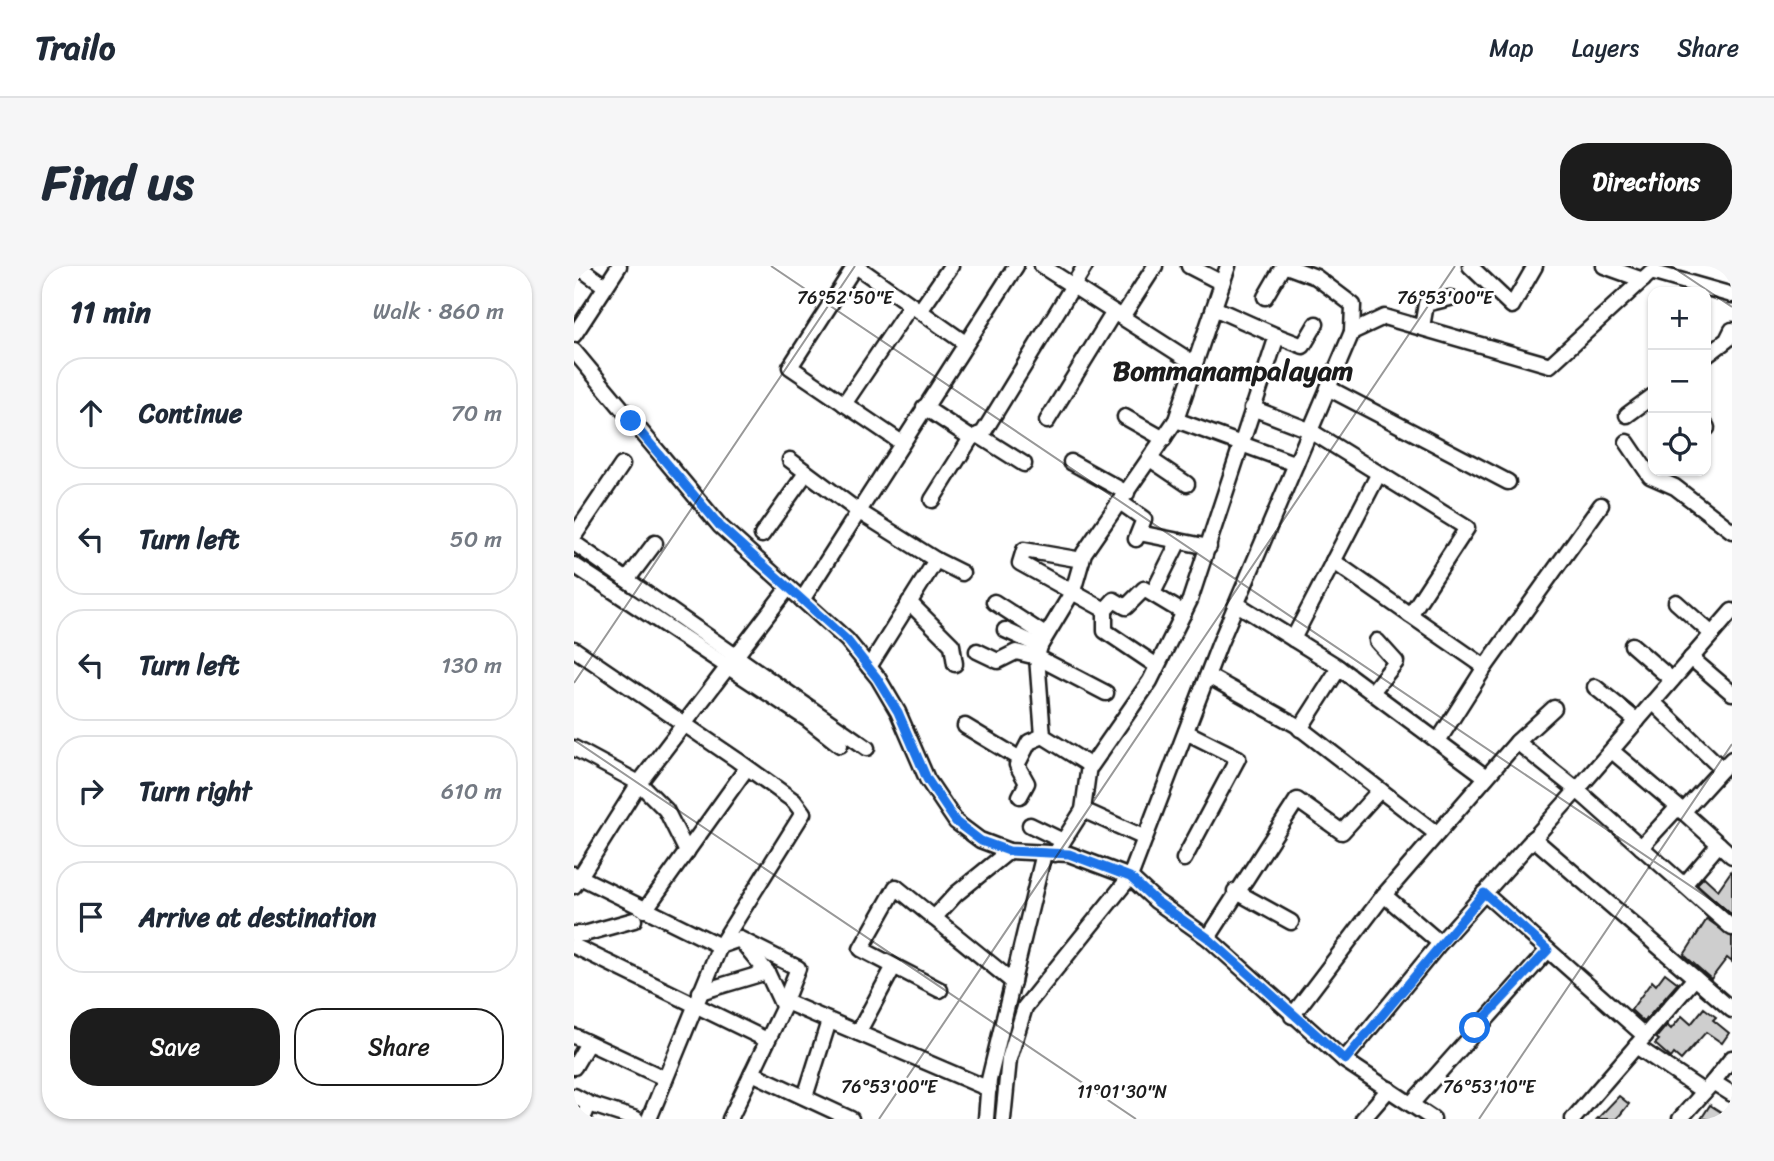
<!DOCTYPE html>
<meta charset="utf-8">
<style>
:root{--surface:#fff;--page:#f6f6f7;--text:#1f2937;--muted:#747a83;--line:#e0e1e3;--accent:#1c1c1c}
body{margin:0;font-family:Sriracha,sans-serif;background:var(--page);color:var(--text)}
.controls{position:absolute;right:21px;top:21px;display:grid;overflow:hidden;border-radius:14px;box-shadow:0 2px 5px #0004}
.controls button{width:63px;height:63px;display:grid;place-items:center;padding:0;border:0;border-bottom:2px solid var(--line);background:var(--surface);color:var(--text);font:35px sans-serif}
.stop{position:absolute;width:21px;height:21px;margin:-16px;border:5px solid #1a73e8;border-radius:50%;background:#fff}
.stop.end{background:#1a73e8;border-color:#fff;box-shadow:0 2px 7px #0008}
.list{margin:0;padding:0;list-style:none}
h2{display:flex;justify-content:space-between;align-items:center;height:91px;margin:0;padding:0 28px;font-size:30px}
h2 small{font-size:23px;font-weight:400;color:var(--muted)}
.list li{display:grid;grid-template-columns:46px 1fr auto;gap:21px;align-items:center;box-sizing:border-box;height:112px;margin:0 14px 14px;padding:0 14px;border:2px solid var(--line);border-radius:28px}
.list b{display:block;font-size:26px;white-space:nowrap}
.list em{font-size:23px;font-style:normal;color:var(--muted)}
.actions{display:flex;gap:14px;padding:21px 28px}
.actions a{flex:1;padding:16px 0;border:2px solid var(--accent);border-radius:28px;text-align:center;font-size:24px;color:var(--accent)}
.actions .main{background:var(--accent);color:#fff}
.icon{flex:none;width:38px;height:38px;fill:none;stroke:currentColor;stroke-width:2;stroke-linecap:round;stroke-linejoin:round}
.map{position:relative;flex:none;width:1158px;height:853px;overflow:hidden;border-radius:28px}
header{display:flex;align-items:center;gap:42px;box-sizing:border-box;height:98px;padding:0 35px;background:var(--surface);border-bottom:2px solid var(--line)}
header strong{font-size:33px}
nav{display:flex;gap:38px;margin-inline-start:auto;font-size:24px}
.intro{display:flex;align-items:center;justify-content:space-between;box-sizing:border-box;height:168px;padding:0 42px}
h1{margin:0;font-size:49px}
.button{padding:18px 32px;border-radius:28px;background:var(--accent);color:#fff;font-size:24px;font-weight:700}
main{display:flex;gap:42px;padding:0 42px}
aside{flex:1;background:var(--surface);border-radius:28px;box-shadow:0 2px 5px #0004}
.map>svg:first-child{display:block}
.building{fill:#cecece;stroke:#1c1c1c;stroke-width:2}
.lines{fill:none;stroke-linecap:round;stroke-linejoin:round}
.minor-casing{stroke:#1c1c1c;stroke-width:19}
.minor{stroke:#fff;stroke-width:14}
.route{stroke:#1a73e8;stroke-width:9}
.ticks{fill:none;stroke:#1c1c1c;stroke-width:2;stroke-opacity:0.45}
.labels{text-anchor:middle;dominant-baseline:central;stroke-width:6;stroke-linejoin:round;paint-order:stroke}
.district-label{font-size:28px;font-weight:bold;fill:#1c1c1c;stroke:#fff}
.ticks-label{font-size:18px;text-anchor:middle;fill:#1c1c1c;stroke:#fff;stroke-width:6;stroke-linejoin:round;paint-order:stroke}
</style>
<header>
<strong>Trailo</strong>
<nav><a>Map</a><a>Layers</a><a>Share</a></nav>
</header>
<div class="intro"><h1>Find us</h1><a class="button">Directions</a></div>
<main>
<aside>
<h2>11 min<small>Walk · 860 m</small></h2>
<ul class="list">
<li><svg class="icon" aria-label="ahead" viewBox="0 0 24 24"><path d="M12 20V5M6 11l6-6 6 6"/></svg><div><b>Continue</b></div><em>70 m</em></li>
<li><svg class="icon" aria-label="left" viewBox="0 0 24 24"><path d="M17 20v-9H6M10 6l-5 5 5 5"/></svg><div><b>Turn left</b></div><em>50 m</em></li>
<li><svg class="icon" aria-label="left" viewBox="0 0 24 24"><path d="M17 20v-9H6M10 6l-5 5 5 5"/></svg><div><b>Turn left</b></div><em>130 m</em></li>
<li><svg class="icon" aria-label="right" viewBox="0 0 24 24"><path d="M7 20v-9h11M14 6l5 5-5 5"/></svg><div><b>Turn right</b></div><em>610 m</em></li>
<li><svg class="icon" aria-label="arrive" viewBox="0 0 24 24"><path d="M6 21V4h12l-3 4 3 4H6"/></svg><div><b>Arrive at destination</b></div></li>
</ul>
<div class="actions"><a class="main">Save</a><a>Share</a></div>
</aside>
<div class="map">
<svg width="1158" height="853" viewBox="0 0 1158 853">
<rect width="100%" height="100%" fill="#fff"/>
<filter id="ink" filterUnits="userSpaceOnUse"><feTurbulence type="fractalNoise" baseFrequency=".0143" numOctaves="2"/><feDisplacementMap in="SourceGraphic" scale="14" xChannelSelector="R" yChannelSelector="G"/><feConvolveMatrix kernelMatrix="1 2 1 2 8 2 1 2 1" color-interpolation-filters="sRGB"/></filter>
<g filter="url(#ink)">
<!-- building -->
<g class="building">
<polygon points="1158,604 1158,649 1123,618 1130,611 1144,624"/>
<polygon points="1133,653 1158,671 1158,696 1153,692 1137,713 1110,689"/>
<polygon points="1091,707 1104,717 1070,756 1057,744 1078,715 1082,719"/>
<polygon points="1130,742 1142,751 1139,754 1155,767 1148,777 1132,766 1107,794 1100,788 1097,792 1081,778 1085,774 1082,772 1093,759 1097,763 1108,750 1117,758"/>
<polygon points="1045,830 1055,838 1046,849 1042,853 1023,853"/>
<polygon points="1136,839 1158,853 1127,853"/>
</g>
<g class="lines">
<defs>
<g id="minor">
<polyline points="3,0 31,20"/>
<polyline points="281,0 216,101 328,177"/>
<polyline points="282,0 391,77"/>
<polyline points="468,0 621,98"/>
<polyline points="615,0 648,17"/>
<polyline points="654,0 602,154 510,287 499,325 466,380 463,391 469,470 517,500 576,415 616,334 703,70 729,80 742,58"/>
<polyline points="712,0 742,11 779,39 778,66"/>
<polyline points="896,0 938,40 961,0"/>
<polyline points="1030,0 1069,14"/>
<polyline points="691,31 709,0"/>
<polyline points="640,42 703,70"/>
<polyline points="346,45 377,0"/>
<polyline points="548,51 581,0"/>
<polyline points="848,61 852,38 876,32"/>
<polyline points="0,69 45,0"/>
<polyline points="0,85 146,260 273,374 304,412 324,446 353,513 382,556 406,574 435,585 495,588 556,611 582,635 634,672 770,794 866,677 1003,524 1158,662"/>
<polyline points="1132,90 1153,74 1158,64"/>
<polyline points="754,122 934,216"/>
<polyline points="270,138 337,39"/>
<polyline points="350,141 397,172 409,167 511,0"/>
<polyline points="678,142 735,164 893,262 836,349 911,401 864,475"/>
<polyline points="1053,149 1079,130"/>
<polyline points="551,151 590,173"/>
<polyline points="602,154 722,198"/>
<polyline points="473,155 540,46"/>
<polyline points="1132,160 1133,162"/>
<polyline points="404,169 450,198"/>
<polyline points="1053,176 1076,210 1101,221 1158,265"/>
<polyline points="576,193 613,218"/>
<polyline points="216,194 284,245 362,294 295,401"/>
<polyline points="497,196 553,227"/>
<polyline points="358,234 397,172"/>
<polyline points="546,236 570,253 562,273"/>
<polyline points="565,267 635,281"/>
<polyline points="188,269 232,207"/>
<polyline points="0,270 48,199"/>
<polyline points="0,277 293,482"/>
<polyline points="362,294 388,307"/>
<polyline points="508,294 450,284 446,297 531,344"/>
<polyline points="759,295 836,349"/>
<polyline points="0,299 233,453 266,479"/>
<polyline points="53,314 81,277"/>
<polyline points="579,327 605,275"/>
<polyline points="228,334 442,0"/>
<polyline points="335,336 378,379 381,398"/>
<polyline points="420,336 471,369"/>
<polyline points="1102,336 1138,368"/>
<polyline points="663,338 761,399 912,511"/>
<polyline points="431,364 466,380"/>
<polyline points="719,373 804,209"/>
<polyline points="1058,379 1098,414"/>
<polyline points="0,383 163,494 220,535 229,547 146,680 75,853"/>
<polyline points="403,385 424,395 442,386 463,391 532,427"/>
<polyline points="1117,392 1158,427"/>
<polyline points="583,400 531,365 531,344 540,334 552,341 570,323 610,347"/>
<polyline points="911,401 1027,239"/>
<polyline points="634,410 722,459 863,568"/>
<polyline points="1021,421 1063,455"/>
<polyline points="798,426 822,396 803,375"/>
<polyline points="1079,436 1148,503 1109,546"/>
<polyline points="391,460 446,493"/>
<polyline points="726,463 765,402"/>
<polyline points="943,476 980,442"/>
<polyline points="0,482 65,517 92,544 113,586"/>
<polyline points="1038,485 1104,541"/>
<polyline points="1148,503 1158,493"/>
<polyline points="446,530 453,517 443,499 455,476 469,470"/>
<polyline points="509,544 571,572"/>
<polyline points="456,559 489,575"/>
<polyline points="959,572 1158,744"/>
<polyline points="1067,581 1104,541 1158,590"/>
<polyline points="481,588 509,544 515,499"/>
<polyline points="610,593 664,492 612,466"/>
<polyline points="0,608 146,680 166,673 224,702 209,740"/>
<polyline points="1110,619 1145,578"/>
<polyline points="0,620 65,517 214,322"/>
<polyline points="661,625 717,656"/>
<polyline points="910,627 1071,770"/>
<polyline points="810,629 866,677"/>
<polyline points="71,644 172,503"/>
<polyline points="360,652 382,628 435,585"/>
<polyline points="0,668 10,668 60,654"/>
<polyline points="634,672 723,534 768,566 806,524"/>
<polyline points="169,677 193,706 209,740"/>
<polyline points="0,680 193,774"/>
<polyline points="366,724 287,683 322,621 439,716"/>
<polyline points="126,726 193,706"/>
<polyline points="718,750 810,629 943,476 1003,524 1158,345"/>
<polyline points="284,767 319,702"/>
<polyline points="0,770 90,812"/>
<polyline points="1062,780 1130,826"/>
<polyline points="770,794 859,853"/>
<polyline points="0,801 14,777"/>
<polyline points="178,807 277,853"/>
<polyline points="1139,816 1158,792"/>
<polyline points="0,830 15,838"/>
<polyline points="231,831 255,755"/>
<polyline points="837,838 974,684"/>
<polyline points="9,853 15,838 62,853"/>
<polyline points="156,853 212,736 415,823"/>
<polyline points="412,853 415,814 470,587"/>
<polyline points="429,853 435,793 451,741 556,611 645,379 778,66 810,51 976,99 1077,6 1158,29"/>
<polyline points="789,853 815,823"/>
<polyline points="999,853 1121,712"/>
<polyline points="1106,853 1139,816 1158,828"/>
</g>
</defs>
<!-- minor casing -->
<use href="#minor" class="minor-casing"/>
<!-- minor -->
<use href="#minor" class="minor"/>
</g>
</g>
<g class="lines" filter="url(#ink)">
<!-- route -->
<polyline class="route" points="57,155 146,260 273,374 303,412 324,446 353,513 382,556 407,575 435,585 495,588 556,611 582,635 634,672 771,794 910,627 974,684 901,762"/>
</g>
<!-- ticks -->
<path class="ticks" d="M 197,0 L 1158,648M 1097,0 L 1158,41M 0,417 L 281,0M 0,474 L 562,853M 305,853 L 881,0M 905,853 L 1158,478"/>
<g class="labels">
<!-- district labels -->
<g class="district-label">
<text x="659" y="104">Bommanampalayam</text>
</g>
</g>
<g class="ticks-label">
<text x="271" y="38">76°52'50"E</text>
<text x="871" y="38">76°53'00"E</text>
<text x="315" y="827">76°53'00"E</text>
<text x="915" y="827">76°53'10"E</text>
<text x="548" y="832">11°01'30"N</text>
</g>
</svg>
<div class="controls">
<button>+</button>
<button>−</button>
<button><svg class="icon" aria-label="locate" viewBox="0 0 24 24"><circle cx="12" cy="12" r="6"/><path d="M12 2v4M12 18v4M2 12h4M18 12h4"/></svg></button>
</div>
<div class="stop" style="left:901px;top:762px"></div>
<div class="stop end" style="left:57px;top:155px"></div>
</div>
</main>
